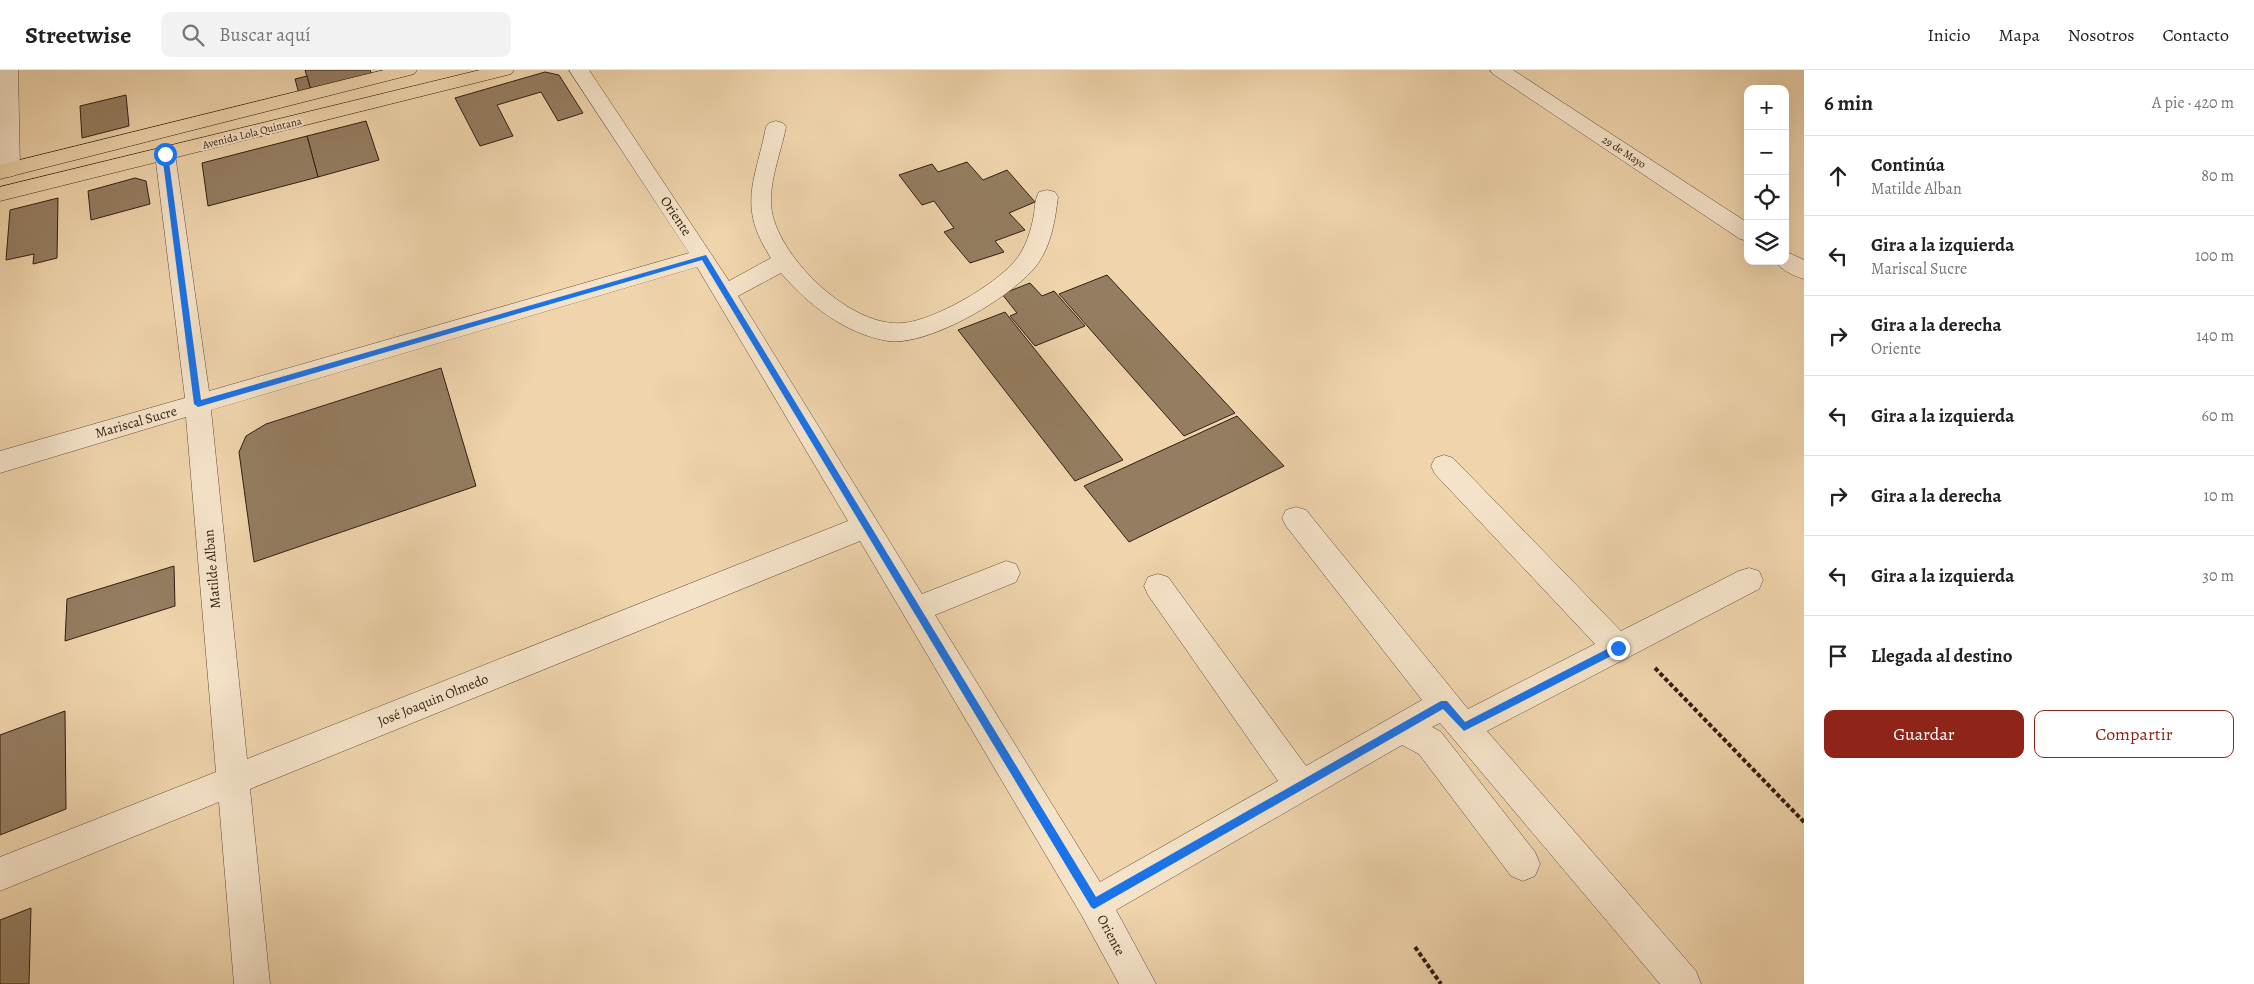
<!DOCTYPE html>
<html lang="es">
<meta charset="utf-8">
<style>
:root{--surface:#fff;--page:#f2f2f2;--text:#222;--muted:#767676;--line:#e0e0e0;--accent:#8f2418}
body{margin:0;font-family:Alegreya,serif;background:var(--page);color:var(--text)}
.controls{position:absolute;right:15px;top:15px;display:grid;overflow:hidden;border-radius:10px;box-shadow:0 5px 20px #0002}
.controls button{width:45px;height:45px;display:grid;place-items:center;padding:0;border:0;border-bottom:1px solid var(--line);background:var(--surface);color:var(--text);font:25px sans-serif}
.stop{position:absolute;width:15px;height:15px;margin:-11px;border:4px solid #1a73e8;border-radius:50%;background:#fff}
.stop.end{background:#1a73e8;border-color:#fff;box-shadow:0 1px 5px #0008}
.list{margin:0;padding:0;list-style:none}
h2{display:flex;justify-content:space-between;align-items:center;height:65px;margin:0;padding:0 20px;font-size:21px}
h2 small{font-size:16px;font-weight:400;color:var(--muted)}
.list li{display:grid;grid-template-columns:32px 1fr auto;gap:15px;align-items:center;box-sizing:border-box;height:80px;padding:0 20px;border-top:1px solid var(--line)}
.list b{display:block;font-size:19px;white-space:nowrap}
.list p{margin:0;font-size:16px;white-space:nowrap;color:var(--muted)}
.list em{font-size:16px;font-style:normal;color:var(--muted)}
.actions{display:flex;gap:10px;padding:15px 20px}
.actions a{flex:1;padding:11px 0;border:1px solid var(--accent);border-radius:10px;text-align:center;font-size:18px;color:var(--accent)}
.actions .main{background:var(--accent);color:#fff}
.icon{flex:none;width:28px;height:28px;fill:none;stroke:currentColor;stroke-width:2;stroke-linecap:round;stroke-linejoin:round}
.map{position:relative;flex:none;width:1804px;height:914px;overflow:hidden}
header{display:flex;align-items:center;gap:30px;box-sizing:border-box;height:70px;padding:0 25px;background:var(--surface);border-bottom:1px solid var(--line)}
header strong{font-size:24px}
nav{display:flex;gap:28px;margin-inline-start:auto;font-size:18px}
.search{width:350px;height:45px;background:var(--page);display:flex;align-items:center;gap:12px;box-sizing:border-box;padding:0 18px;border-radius:10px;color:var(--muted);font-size:19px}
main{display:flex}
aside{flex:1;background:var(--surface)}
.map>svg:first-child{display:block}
.building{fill:#947d61;stroke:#321e0f}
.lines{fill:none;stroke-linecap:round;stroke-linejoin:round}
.minor-casing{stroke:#614c36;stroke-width:1}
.major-casing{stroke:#321e0f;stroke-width:1}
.path{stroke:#321e0f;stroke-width:4;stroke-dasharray:4.5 2.5;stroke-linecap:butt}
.minor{fill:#f5e3c9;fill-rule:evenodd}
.major{fill:#efd4ac;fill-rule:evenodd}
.route{fill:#1a73e8}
.labels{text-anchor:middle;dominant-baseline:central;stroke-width:4;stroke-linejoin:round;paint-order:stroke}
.far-street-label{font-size:11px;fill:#321e0f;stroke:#f5e3c9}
.street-label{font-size:14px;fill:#321e0f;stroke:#f5e3c9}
</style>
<header>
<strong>Streetwise</strong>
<div class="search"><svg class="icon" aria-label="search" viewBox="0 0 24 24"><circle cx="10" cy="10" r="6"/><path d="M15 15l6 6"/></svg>Buscar aquí</div>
<nav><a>Inicio</a><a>Mapa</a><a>Nosotros</a><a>Contacto</a></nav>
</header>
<main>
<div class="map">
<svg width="1804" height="914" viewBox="0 0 1804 914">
<rect width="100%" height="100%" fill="#efd4ac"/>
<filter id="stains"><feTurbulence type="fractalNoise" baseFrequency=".004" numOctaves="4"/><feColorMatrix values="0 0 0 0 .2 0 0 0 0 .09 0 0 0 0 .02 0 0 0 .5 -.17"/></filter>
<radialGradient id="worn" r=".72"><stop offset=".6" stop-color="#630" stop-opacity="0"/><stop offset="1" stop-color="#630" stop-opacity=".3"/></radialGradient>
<!-- building -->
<g class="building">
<polygon points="305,0 370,0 372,6 311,21"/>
<polygon points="545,2 559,5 583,43 558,51 541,22 497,35 513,66 480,76 455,28"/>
<polygon points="307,6 311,21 299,24 295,9"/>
<polygon points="126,25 129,56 82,68 80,36"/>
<polygon points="366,51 379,90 318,107 307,66"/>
<polygon points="307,66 318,107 208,136 202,93"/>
<polygon points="967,92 983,110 1007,100 1035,132 1009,143 1025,160 995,171 1004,182 970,193 944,162 954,158 934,131 922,135 899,105 932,94 938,102"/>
<polygon points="135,108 146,111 150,134 91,150 88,121"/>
<polygon points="58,128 57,188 33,194 34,184 6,190 10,140"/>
<polygon points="1107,205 1235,343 1184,366 1059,224"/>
<polygon points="1030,213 1042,226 1054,221 1085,256 1035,276 1010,246 1017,243 1002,224"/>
<polygon points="1005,242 1123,390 1075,411 958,260"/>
<polygon points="441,298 476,416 254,492 239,382 246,366 266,354"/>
<polygon points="1237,346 1284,396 1129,472 1084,416"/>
<polygon points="174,496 175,536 65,571 67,529"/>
<polygon points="65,641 66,739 0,765 0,665"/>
<polygon points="31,838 29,914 0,914 0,850"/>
</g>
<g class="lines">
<defs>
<g id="minor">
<polygon points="0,0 18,0 20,100 16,105 9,107 0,102"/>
<path d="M 569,0 L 589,0 L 729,211 L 771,188 C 737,136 755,112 766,57 L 769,53 L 776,51 L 783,53 L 786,57 C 781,83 767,116 772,142 C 781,190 852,258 903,253 C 935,250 993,216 1014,192 C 1026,178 1031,161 1034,144 C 1035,136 1035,129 1039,122 L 1047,120 L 1055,122 L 1058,127 C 1055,150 1052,172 1039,192 C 1017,225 928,277 888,271 C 846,264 808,235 781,203 L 738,226 L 922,524 L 1006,491 L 1016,494 L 1020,503 L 1016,512 L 935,545 L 1100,812 L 1278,711 L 1148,525 L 1144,516 L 1148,507 L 1158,504 L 1168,507 L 1306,696 L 1422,630 L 1286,456 L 1282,448 L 1286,440 L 1296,437 L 1306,440 L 1468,639 L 1595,574 L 1435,404 L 1431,396 L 1435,388 L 1444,385 L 1453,388 L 1621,561 L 1739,501 L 1749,498 L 1759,501 L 1763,510 L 1759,519 L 1487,661 L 1696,901 L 1701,914 L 1660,914 L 1440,653 L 1432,657 L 1441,662 L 1535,782 L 1540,794 L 1535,806 L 1523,811 L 1511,806 L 1419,684 L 1402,675 L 1116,840 L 1156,914 L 1119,914 L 1082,846 L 860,471 L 250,719 L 270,914 L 234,914 L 219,732 L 0,821 L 0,787 L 216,702 L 186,347 L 0,403 L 0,381 L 185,328 L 155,84 L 158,79 L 165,77 L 172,79 L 175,84 L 209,321 L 689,183 ZM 697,197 L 848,451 L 247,689 L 211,340 Z"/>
<polygon points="1490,0 1513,0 1748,153 1748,171 1740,169 1493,4"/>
<path d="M 1785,181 L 1804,190 L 1804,209 C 1794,206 1781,200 1775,191 L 1785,191 Z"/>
</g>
<g id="major">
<polygon points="384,0 417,0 414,4 0,109 0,95"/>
<polygon points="480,0 514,0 511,4 0,131 0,117"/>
</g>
</defs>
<!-- minor casing -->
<use href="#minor" class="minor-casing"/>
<!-- major casing -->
<use href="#major" class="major-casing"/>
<!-- path -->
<g class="path">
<polyline points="1655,598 1804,752"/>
<polyline points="1415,877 1441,914"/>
</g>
<!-- minor -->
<use href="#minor" class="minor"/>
<!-- major -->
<use href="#major" class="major"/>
</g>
<!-- route -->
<polygon class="route" points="165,82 168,84 201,330 706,185 1096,827 1441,631 1447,631 1465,652 1615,575 1618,574 1622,578 1621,581 1464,661 1443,639 1094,839 1091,837 702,190 198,337 194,334 162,84"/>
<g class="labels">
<!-- far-street labels -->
<g class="far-street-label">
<text transform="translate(252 63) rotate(-14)">Avenida Lola Quintana</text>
<text transform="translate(1624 82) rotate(33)">29 de Mayo</text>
</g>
<!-- street labels -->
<g class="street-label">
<text transform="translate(676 146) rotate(56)">Oriente</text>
<text transform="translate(136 352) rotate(-16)">Mariscal Sucre</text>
<text transform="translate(212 499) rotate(-95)">Matilde Alban</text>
<text transform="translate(433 630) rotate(-22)">José Joaquin Olmedo</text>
<text transform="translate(1111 865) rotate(62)">Oriente</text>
</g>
</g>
<rect width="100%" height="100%" filter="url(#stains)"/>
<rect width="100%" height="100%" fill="url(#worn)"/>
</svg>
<div class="controls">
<button>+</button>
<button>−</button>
<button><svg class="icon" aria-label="locate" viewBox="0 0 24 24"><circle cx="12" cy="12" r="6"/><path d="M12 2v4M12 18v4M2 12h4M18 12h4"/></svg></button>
<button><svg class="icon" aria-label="layers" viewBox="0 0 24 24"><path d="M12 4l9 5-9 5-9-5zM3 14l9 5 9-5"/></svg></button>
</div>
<div class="stop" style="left:165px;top:84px"></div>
<div class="stop end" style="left:1618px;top:578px"></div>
</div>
<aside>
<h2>6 min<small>A pie · 420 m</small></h2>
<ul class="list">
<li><svg class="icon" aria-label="ahead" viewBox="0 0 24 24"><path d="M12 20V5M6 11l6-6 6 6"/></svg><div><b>Continúa</b><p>Matilde Alban</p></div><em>80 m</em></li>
<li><svg class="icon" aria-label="left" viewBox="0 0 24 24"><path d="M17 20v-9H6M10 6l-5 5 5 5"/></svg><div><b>Gira a la izquierda</b><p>Mariscal Sucre</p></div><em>100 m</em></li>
<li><svg class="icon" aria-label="right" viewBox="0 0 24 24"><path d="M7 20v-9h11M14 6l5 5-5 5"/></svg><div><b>Gira a la derecha</b><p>Oriente</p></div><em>140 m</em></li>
<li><svg class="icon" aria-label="left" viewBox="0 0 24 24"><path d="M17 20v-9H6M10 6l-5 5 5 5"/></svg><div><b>Gira a la izquierda</b></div><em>60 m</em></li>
<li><svg class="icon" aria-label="right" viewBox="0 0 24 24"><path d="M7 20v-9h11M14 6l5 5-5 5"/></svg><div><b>Gira a la derecha</b></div><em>10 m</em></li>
<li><svg class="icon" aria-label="left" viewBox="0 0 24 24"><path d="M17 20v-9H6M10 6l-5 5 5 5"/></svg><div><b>Gira a la izquierda</b></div><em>30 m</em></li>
<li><svg class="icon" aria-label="arrive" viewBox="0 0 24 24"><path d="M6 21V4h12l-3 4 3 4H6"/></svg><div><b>Llegada al destino</b></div></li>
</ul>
<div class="actions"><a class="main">Guardar</a><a>Compartir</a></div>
</aside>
</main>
